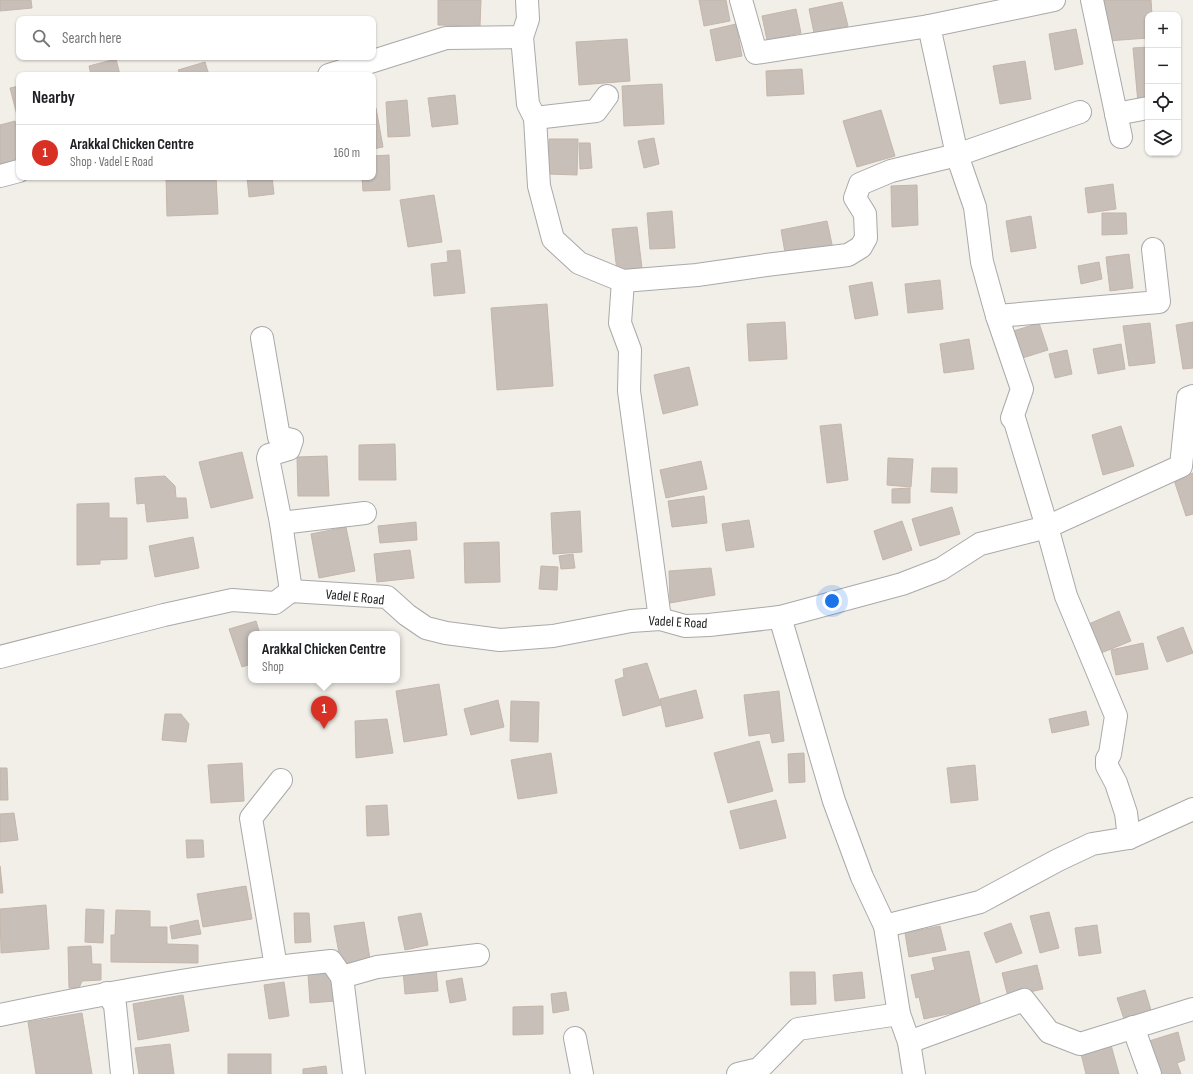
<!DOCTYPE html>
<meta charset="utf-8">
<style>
:root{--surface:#fff;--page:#f6f6f6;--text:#202124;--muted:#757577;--line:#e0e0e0;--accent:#d93025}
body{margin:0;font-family:"Sofia Sans Condensed",sans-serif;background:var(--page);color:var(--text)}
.controls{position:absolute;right:12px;top:12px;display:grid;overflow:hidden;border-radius:8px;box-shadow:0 1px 3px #0004}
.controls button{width:36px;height:36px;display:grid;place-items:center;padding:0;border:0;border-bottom:1px solid var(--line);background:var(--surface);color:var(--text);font:20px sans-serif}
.you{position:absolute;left:832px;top:601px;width:14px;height:14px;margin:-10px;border:3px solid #fff;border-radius:50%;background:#1a73e8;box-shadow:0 0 0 6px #1a73e833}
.badge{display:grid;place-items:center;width:26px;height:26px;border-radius:50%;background:var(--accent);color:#fff;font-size:13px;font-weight:700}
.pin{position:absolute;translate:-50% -33px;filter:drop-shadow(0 1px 2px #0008)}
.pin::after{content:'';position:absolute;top:21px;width:14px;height:12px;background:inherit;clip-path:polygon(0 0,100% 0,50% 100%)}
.popup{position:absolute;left:248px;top:631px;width:152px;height:52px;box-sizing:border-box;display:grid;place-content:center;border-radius:8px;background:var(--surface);filter:drop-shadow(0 1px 3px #0005);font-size:13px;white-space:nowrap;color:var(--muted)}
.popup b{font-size:15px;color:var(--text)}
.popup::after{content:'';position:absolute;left:50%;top:100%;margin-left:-8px;border:8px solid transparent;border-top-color:var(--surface)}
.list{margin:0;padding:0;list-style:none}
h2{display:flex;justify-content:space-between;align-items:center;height:52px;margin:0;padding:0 16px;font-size:17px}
h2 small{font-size:13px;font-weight:400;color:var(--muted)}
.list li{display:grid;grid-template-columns:26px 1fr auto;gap:12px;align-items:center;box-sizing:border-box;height:56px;padding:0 16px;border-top:1px solid var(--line)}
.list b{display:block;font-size:15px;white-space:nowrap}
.list p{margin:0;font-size:13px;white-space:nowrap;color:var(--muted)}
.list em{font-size:13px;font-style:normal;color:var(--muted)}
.icon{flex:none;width:22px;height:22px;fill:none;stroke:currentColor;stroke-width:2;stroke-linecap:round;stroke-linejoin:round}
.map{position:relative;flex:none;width:1193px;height:1074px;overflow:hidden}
.search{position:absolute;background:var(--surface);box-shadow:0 1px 3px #0004;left:16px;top:16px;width:360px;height:44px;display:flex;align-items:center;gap:10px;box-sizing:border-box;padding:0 14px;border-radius:8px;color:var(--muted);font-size:15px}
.panel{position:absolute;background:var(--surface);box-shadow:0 1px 3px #0004;left:16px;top:72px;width:360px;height:108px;border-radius:8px}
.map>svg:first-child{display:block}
.building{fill:#c7bfb8;stroke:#c4b6ab}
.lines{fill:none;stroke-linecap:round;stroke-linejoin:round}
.minor-casing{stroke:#a9a9a9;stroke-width:24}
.minor{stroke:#fff;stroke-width:22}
.labels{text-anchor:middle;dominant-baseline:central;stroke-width:3;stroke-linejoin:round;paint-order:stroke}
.street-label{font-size:14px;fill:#222;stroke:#fff}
</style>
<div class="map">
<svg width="1193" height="1074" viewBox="0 0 1193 1074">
<rect width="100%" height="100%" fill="#f2efe9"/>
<!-- building -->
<g class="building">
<polygon points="0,0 31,0 32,8 0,11"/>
<polygon points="438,0 481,0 480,26 438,25"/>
<polygon points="699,0 726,0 730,21 704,26"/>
<polygon points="1104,0 1151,0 1152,15 1148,15 1148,38 1107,41"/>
<polygon points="842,2 848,26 814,33 809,9"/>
<polygon points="796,9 801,33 767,40 762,16"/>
<polygon points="736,24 742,56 716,61 710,30"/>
<polygon points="1076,29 1083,64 1055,70 1049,34"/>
<polygon points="627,39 630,81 579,85 576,42"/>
<polygon points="1148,47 1148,102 1138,103 1133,48"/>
<polygon points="116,59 120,75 91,75 89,66"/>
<polygon points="1025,61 1031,99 1000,104 993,66"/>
<polygon points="205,62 209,75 180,75 178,70"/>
<polygon points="802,69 804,94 767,96 766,71"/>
<polygon points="662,84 664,124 624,126 622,86"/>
<polygon points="19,86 19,123 10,88"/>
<polygon points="455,95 458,124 432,127 428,98"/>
<polygon points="407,100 410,136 388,137 386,102"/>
<polygon points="376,108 383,147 373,149 373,109"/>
<polygon points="881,110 895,156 857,167 843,121"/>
<rect x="1146" y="112" width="2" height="19"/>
<polygon points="15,121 19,137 19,164 0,168 0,125"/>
<polygon points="654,138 659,164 644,168 638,141"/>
<polygon points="549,139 578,139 577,175 548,174"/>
<polygon points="579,143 590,143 592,168 580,169"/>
<polygon points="389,155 390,190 363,191 362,177 373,177 373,156"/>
<polygon points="166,177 216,177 218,214 167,216"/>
<polygon points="247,177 272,177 274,194 249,197"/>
<polygon points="1113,184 1116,209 1088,213 1085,188"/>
<polygon points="917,185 918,225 892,227 891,186"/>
<polygon points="434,195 442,242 408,247 400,200"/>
<polygon points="672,211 675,248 650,249 647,213"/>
<polygon points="1102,213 1126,213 1127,234 1102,235"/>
<polygon points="1031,216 1036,248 1011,252 1006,221"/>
<polygon points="827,221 833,249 786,258 781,230"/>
<polygon points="637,227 642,268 617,271 612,229"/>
<polygon points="460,250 465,293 434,296 431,264 448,262 447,251"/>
<polygon points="1129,254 1133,288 1110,291 1106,257"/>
<polygon points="1099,262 1102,279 1081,284 1078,266"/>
<polygon points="940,280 943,309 908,313 905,284"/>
<polygon points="872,282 878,315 855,319 849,286"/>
<polygon points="547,304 553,386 497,390 491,308"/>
<polygon points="785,322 787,359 749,361 747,324"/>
<polygon points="1193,322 1193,368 1183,369 1176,325"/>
<polygon points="1039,323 1048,350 1013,361 1004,334"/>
<polygon points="1150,323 1155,363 1129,366 1123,326"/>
<polygon points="969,339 974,369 944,373 940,344"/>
<polygon points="1121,344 1125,369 1098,374 1093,349"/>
<polygon points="1067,350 1072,374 1055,378 1049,354"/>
<polygon points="689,367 698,405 663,414 654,375"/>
<polygon points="841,424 848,480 827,483 820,426"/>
<polygon points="1121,426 1134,466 1103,475 1092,435"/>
<polygon points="395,444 396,480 359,480 359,445"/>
<polygon points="242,452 253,498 211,508 199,462"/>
<polygon points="327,456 329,496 298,496 297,457"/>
<polygon points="888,458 913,459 911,487 887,485"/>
<polygon points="701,461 707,489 666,498 660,470"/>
<polygon points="932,468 957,468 957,493 931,492"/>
<polygon points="1193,473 1193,514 1186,516 1174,480"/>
<polygon points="165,476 175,486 176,498 186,498 188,518 147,522 145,503 137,504 135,478"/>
<polygon points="910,488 910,503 892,503 892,489"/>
<polygon points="704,496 707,523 672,527 668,501"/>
<polygon points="109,503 109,518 127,518 127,559 100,560 100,564 77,565 77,504"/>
<polygon points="952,507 960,534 920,546 912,519"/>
<polygon points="580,511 582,552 553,554 551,513"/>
<polygon points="749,520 754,547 726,551 722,524"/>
<polygon points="902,521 912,550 883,560 874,531"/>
<polygon points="416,522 417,540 380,543 378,526"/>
<polygon points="346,527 355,571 319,578 311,534"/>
<polygon points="193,537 199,568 155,577 149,546"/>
<polygon points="499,542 500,582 465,583 464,543"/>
<polygon points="410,550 414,578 377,582 374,554"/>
<polygon points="573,554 575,568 561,569 559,556"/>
<polygon points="541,566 558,567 557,590 539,589"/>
<polygon points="711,568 715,595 670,603 669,571"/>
<polygon points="1119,611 1131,641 1096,655 1084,626"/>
<polygon points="256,621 260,634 251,634 251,664 242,667 229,629"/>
<polygon points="1183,627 1193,653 1167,662 1157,637"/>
<polygon points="1143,643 1148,669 1116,675 1111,650"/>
<polygon points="647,663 661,705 623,716 615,680 624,677 623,669"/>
<polygon points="439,684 447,735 404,742 396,691"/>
<polygon points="696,690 703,718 666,727 660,699"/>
<polygon points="779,691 784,741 772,743 770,733 749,736 744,695"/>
<polygon points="498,700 504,727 471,735 464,709"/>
<polygon points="511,701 539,702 538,742 510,741"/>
<polygon points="1086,711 1089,725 1052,733 1049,719"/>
<polygon points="165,714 181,714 189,724 186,742 162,740"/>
<polygon points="387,719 393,753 356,758 355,721"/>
<polygon points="759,741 773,791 728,803 714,753"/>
<polygon points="551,753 557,793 518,799 511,760"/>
<polygon points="804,753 805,782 789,783 788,754"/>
<polygon points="242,763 244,801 211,803 208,765"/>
<polygon points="975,765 978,800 951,803 947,768"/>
<polygon points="0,768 7,768 8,800 0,800"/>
<polygon points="776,800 786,838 740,849 730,811"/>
<polygon points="387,805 389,835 367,836 366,806"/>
<polygon points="14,813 18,840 0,842 0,814"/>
<polygon points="186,840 203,840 204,857 187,858"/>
<polygon points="0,866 3,893 0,893"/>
<polygon points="246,886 252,919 203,927 197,894"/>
<polygon points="46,905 49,949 1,953 0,909"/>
<polygon points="86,909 104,910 103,943 85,942"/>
<polygon points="116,910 150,911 150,927 167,927 167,944 198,945 198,963 111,962 111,935 115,935"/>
<polygon points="1049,912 1059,948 1040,953 1030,916"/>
<polygon points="294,913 309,913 311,942 295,943"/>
<polygon points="421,913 428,945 405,950 398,917"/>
<polygon points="198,920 201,934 172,939 170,926"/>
<polygon points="364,922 370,959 341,964 334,926"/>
<polygon points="1011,923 1022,953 996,963 984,933"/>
<polygon points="1097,925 1101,953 1079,956 1075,928"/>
<polygon points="940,926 946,950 909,957 905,933"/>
<polygon points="91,946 92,964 101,964 101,980 82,981 79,988 69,988 68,947"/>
<polygon points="969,951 981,1007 924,1019 919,997 916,998 911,975 935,970 932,958"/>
<polygon points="1037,965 1043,989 1008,997 1002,973"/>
<polygon points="436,967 438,991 405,994 403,970"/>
<polygon points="790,972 815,972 816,1004 791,1005"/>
<polygon points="862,972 865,998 835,1001 833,975"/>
<polygon points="334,973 335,1001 310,1003 308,974"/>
<polygon points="462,978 466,1000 450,1003 446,981"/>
<polygon points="284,982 289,1016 269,1019 264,985"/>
<polygon points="1145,990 1153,1017 1126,1025 1117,998"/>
<polygon points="566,992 569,1010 553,1013 551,994"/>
<polygon points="183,995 189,1031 138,1040 133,1004"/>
<polygon points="543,1006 543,1034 513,1035 513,1007"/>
<polygon points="82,1013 92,1074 36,1074 28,1022"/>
<polygon points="1178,1032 1185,1060 1177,1063 1181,1074 1159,1074 1149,1041"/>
<polygon points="170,1044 174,1074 139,1074 135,1048"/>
<polygon points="1111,1045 1119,1074 1086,1074 1081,1054"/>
<rect x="228" y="1054" width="43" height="20"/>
<polygon points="326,1066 327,1074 303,1074 303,1069"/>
</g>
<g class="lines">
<defs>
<g id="minor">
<polyline points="741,0 756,53 929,26"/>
<polyline points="1092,0 1121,137"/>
<polyline points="522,37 528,104 535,118 539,186 553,239 579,263 623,281 620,323 630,350 629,391 660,619"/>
<polyline points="329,75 446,38 522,37 528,19 527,0"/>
<polyline points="1116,114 1148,108"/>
<polyline points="535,118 596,111 607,96"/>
<polyline points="0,176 19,171"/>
<polyline points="623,281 697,275 766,265 848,255 861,247 866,238 865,214 855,198 860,184 891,171 957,155 929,26 1054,0"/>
<polyline points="997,316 1159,302 1153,249"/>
<polyline points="262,338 279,437 292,440 289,449 269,455 268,458 281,523 291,591"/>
<polyline points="281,523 365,513"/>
<polyline points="780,617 834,801 862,877 885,926 899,1014 909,1042 914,1074"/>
<polyline points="0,657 164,615 232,600 275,603 291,591 387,597 407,615 426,628 446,633 500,640 553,636 631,621 660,619 685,626 709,625 780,617 902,584 941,569 980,544 1047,527 1014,418 1012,418 1022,389 997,316 982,262 975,207 957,155 1080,112"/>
<polyline points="1129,838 1126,813 1116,783 1107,766 1107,759 1110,754 1116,716 1066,596 1047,527 1181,466 1188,398 1193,396"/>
<polyline points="885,926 980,902 1058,860 1092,844 1129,838 1193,809"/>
<polyline points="276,967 251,818 281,780"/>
<polyline points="342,977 377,967 478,955"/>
<polyline points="107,993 115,1005 122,1074"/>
<path d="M 0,1015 C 110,992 220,972 331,961 L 342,977 L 354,1074"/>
<polyline points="1133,1027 1150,1074"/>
<polyline points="575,1038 582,1074"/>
<polyline points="909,1042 1024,1000 1049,1032 1080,1044 1193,1009"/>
<polyline points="738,1074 759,1069 798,1029 899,1014"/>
</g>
</defs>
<!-- minor casing -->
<use href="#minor" class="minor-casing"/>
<!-- minor -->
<use href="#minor" class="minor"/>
</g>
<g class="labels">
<!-- street labels -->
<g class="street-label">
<text transform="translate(355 597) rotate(6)">Vadel E Road</text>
<text transform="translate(678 622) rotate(3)">Vadel E Road</text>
</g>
</g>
</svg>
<div class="controls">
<button>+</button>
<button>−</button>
<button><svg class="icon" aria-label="locate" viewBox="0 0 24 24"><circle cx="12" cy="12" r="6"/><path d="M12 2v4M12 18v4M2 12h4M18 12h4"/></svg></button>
<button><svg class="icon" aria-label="layers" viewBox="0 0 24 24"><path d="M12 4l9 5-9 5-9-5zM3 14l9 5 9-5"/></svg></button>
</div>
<div class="you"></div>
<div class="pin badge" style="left:324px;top:729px">1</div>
<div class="popup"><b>Arakkal Chicken Centre</b>Shop</div>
<div class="search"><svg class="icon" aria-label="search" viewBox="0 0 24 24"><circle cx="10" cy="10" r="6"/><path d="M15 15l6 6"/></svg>Search here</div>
<section class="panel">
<h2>Nearby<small></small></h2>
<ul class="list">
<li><span class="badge">1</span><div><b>Arakkal Chicken Centre</b><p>Shop · Vadel E Road</p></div><em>160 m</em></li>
</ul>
</section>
</div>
